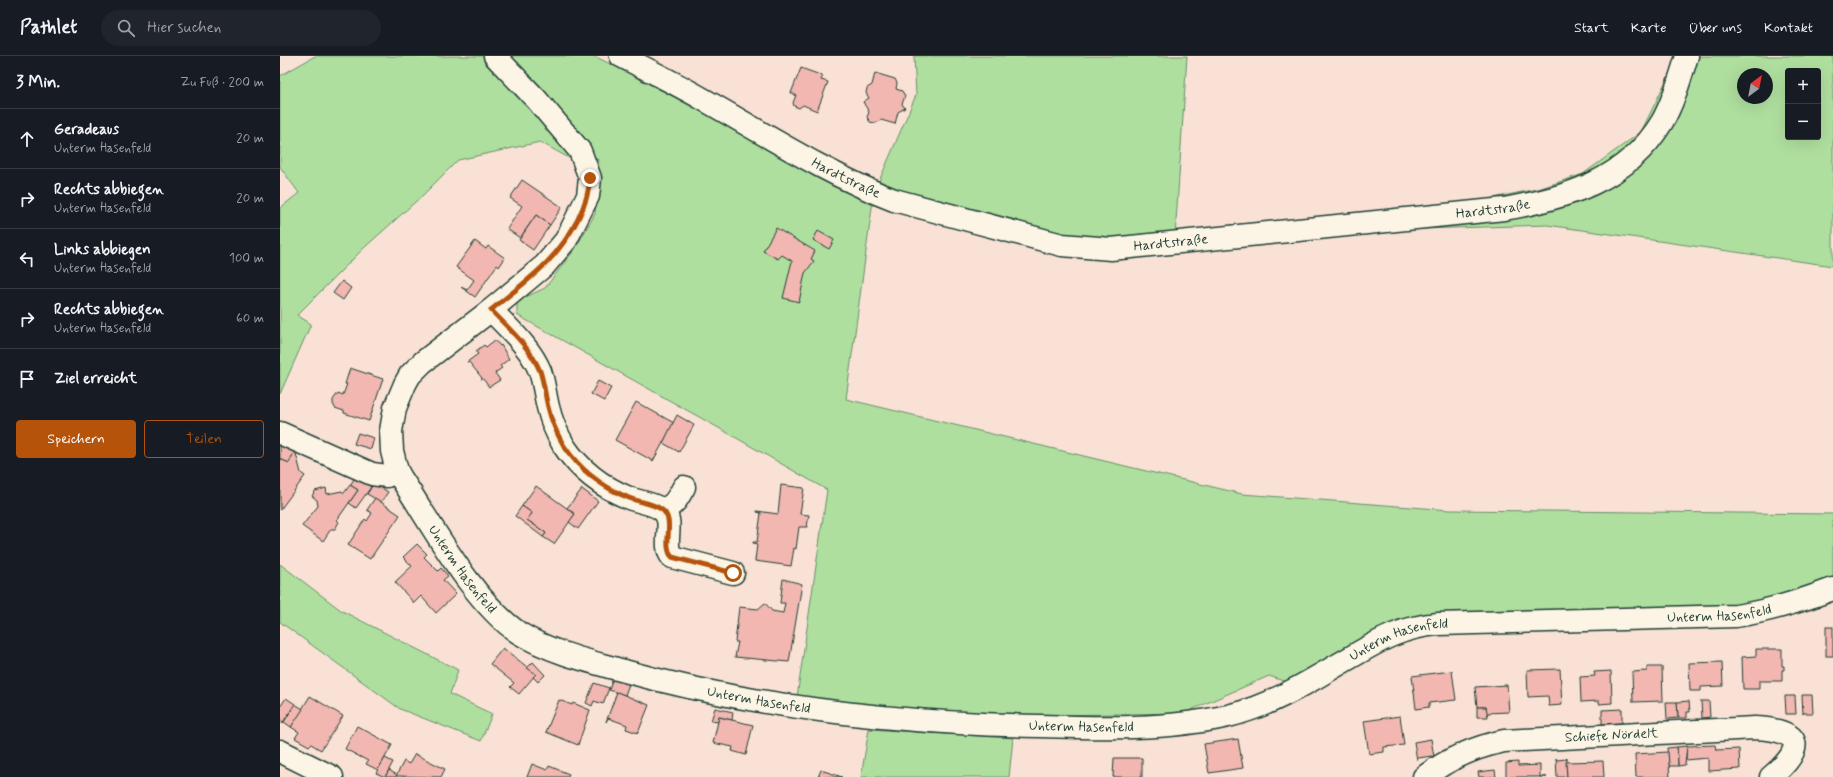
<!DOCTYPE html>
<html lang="de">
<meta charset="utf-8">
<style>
:root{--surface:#171b24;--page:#20242c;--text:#f1f3f6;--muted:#9ea1a6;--line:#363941;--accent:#b45309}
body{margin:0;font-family:Mynerve,sans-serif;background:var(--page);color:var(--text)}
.controls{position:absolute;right:12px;top:12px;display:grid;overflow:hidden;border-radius:4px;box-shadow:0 4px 16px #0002}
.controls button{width:36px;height:36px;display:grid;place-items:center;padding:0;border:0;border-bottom:1px solid var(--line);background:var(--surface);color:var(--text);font:20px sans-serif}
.compass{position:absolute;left:1457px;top:12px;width:36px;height:36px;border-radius:50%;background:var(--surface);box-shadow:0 4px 16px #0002;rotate:32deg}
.stop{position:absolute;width:12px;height:12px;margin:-9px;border:3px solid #b45309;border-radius:50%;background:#fff}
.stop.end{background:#b45309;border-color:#fff;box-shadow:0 1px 4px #0008}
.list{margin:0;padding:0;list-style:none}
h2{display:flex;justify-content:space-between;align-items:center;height:52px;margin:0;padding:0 16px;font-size:17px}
h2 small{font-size:13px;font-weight:400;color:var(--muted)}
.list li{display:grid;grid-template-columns:26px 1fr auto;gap:12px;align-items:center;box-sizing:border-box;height:60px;padding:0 16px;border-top:1px solid var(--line)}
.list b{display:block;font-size:15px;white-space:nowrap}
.list p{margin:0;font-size:13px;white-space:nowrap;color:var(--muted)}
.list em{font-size:13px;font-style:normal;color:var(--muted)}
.actions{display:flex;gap:8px;padding:12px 16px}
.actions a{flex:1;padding:9px 0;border:1px solid var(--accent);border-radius:4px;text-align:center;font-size:14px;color:var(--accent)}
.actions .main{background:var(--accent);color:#fff}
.icon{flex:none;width:22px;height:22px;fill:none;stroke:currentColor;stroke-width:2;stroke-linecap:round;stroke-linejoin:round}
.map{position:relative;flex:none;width:1553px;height:721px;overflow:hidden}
header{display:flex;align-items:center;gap:24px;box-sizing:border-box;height:56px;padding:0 20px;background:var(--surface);border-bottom:1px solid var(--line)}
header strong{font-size:19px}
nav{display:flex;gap:22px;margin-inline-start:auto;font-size:14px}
.search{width:280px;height:36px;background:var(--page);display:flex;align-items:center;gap:10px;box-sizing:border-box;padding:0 14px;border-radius:22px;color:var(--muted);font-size:15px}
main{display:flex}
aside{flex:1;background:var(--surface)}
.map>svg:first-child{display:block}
.green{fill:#afdf9f;stroke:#678e6a;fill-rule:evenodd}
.building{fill:#f2b7b1;stroke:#1f3d34}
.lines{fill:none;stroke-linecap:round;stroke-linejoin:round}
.minor-casing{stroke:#1f3d34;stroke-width:25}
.minor{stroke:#fcf5e5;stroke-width:22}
.route{stroke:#b45309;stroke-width:5}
.labels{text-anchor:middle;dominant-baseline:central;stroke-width:3.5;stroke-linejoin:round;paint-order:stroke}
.street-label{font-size:14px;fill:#1f3d34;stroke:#fcf5e5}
</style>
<header>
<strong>Pathlet</strong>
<div class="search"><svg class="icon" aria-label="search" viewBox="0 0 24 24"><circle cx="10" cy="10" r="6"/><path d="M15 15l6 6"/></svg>Hier suchen</div>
<nav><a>Start</a><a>Karte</a><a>Über uns</a><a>Kontakt</a></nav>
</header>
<main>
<aside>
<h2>3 Min.<small>Zu Fuß · 200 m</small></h2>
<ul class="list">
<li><svg class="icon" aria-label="ahead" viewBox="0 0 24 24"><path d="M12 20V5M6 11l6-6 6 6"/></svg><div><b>Geradeaus</b><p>Unterm Hasenfeld</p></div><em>20 m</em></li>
<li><svg class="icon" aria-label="right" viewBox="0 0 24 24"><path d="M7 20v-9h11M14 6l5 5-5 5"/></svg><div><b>Rechts abbiegen</b><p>Unterm Hasenfeld</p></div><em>20 m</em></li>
<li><svg class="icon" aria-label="left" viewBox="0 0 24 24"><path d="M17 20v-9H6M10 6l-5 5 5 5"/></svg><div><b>Links abbiegen</b><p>Unterm Hasenfeld</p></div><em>100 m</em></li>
<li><svg class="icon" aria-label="right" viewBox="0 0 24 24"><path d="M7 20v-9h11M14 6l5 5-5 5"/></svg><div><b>Rechts abbiegen</b><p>Unterm Hasenfeld</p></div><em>60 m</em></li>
<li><svg class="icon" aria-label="arrive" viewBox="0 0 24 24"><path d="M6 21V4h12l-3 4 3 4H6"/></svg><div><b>Ziel erreicht</b></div></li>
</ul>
<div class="actions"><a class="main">Speichern</a><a>Teilen</a></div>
</aside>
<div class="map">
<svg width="1553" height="721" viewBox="0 0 1553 721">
<rect width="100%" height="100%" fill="#f9e2d5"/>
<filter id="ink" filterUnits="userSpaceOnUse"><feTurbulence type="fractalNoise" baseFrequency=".025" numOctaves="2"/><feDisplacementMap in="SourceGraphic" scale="8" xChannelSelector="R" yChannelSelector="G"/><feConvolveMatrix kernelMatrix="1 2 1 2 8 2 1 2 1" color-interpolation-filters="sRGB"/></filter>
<g filter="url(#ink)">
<!-- green -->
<g class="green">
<path d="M 35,0 L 314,0 L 594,137 L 636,39 L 634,0 L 907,0 L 895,181 L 1024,162 L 1189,147 L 1261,132 L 1303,118 L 1361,76 L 1398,0 L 1553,0 L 1553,210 L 1267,169 L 895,181 L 818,185 L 765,178 L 594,137 L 566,343 L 962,438 L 1170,454 L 1553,458 L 1553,527 L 1480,552 L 1117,564 L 1010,627 L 989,620 L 904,657 L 704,660 L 517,641 L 547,434 L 453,380 L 237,259 L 237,245 L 265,232 L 295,193 L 315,158 L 319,103 L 298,107 L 260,86 L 178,104 L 143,139 L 84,192 L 17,259 L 31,268 L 0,338 L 0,152 L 19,137 L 0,111 L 0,20 ZM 1508,15 L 1538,15 L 1538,81 L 1508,81 ZM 1463,18 L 1487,18 L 1487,42 L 1463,42 Z"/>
<polygon points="0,508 62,555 178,614 170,638 212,658 201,685 120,653 0,566"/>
<polygon points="589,673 733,682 729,721 581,721"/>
</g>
<!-- building -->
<g class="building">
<polygon points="521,12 543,20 541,24 548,26 537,55 523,49 519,52 514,50 513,47 516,39 511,37"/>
<polygon points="595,17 615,23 617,27 616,33 622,35 625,40 622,48 625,52 618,56 615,68 601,64 595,67 590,66 587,61 589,56 583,46 589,42 586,37 587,32 592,29"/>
<polygon points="242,124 282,151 270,169 256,159 240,182 227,173 242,150 230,142"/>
<polygon points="256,159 270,169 253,194 239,184"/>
<polygon points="496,172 535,195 531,203 534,205 525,217 519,246 503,242 512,205 502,199 498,203 483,195"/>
<polygon points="538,175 554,184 549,193 533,184"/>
<polygon points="195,185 206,193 208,190 225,202 219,211 217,209 195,241 181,231 187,234 194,224 176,211"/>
<polygon points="62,225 71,232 63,244 53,237"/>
<polygon points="215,284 220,290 221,289 229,303 220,310 222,312 215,317 220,324 209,331 203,323 201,323 202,322 189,306 187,306 198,298 196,295 204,289 206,291"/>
<polygon points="70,312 103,323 89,365 64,357 64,355 55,352 53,348 53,344 58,337 63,339 67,328 65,328"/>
<polygon points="318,325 331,332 324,345 311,338"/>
<polygon points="356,346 394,367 373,405 335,384"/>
<polygon points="397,359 414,369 399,396 383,387"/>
<polygon points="78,377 94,382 91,393 74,388"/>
<polygon points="0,382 17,391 9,407 0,403"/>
<polygon points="15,394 21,417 25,420 0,454 0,403 9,407"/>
<polygon points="76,420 91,431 76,452 69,447 78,434 70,429"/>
<polygon points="94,427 108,436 101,446 87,438"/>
<polygon points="70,429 78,434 57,464 59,466 55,473 51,473 43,485 22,470 38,450 37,444 32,440 35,435 46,432 47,438 62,435 64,437"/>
<polygon points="501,429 524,432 520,458 529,459 527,471 519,471 516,493 514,492 511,510 475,505 477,488 473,487 473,486 477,486 481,457 477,456 477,455 498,458"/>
<polygon points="256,430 295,458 274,488 263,481 266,477 247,464 252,457 242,450"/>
<polygon points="302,433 318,445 298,473 289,466 295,458 287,452"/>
<polygon points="95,442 120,459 90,503 68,489 85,463 87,465 92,457 87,454"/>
<polygon points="242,450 252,457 247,464 266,477 263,481 235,460"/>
<polygon points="137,488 147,498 144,501 158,515 161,512 168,520 163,524 176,538 156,557 141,540 134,547 115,526 132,510 123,501"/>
<polygon points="503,523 522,528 509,606 455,601 458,586 455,586 459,551 478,553 485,547 492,555 503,557 505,547 500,547"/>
<rect x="1546" y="571" width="7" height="29"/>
<polygon points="223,592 256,618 239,638 230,631 234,627 210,608"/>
<polygon points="1476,593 1502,593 1502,610 1504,610 1504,614 1502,614 1502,625 1479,625 1479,633 1463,633 1462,601 1476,600"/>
<polygon points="253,606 265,619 258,626 253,621 256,618 247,612"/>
<polygon points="1442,606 1443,630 1421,631 1421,635 1410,635 1409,607"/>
<polygon points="1367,611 1382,611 1383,645 1353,646 1352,616 1367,615"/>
<polygon points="1280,613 1282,649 1269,650 1268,640 1248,641 1247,614"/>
<polygon points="1171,615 1172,615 1176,644 1149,647 1149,651 1136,653 1132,620"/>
<polygon points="1331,615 1332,647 1319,648 1319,645 1301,646 1300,621 1315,620 1314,616"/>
<polygon points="333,622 349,628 345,639 329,634"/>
<polygon points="314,627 329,632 323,648 314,645 312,650 306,647"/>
<polygon points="1227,629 1229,656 1206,657 1206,651 1197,651 1195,631"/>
<polygon points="337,636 369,649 358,677 346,673 347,669 328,662 326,666"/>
<polygon points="1522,639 1532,639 1533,657 1523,657 1523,658"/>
<polygon points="30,640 63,660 41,694 31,688 29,690 15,682 19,676 11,671"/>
<polygon points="1505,640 1515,640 1516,658 1506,658"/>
<polygon points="6,642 15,648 2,668 3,666 0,664 0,651"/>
<polygon points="279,644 292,649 293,647 310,654 298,689 266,676"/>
<polygon points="1409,645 1410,656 1407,656 1407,662 1398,662 1397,646"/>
<polygon points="1421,645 1429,645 1430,661 1422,662"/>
<polygon points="1386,646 1397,646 1398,662 1387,663"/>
<polygon points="15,648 23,653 11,671 4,666"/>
<polygon points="1197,651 1206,651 1208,661 1197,661"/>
<polygon points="435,652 453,656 452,664 439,661 438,666 431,665"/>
<polygon points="1342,653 1342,667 1322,668 1322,654"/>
<polygon points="1120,660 1124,689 1104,691 1104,696 1089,698 1084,665"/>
<polygon points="439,661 473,669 466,699 452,695 453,691 433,687"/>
<polygon points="77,670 112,689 98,714 86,708 88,705 65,693"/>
<polygon points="958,683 963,712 929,717 924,688"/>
<polygon points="1151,683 1154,701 1152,701 1152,700 1138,702 1137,704 1134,686"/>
<polygon points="1435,689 1436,694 1459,693 1460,713 1428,715 1428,702 1406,704 1407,690"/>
<polygon points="1407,690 1405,709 1398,710 1397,691"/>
<polygon points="1397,691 1398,710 1389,710 1387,692"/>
<polygon points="1388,696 1390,721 1356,721 1355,698"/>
<polygon points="135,698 165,713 161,721 116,720 124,705 129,708"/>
<polygon points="105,702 113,706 105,721 96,717"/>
<polygon points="834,702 862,702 862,721 833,721"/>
<polygon points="1276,702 1277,704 1286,703 1287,702 1287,721 1277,721"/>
<polygon points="1323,705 1324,721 1287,721 1286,706"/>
<polygon points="1238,706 1238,710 1260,709 1260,721 1267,721 1226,721 1226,707"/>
<polygon points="252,708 267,714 269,710 289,718 288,721 247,721"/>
<polygon points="109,714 117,719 116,721 105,721"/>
<polygon points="541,714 562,721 538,721"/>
<polygon points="1215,714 1216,721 1199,721 1198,716"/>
</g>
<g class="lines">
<defs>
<g id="minor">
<path id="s1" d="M 215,0 L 257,44 L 300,95 L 310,122 L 308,140 L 286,184 L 265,209 L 211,254 L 143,306 L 130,319 L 125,328 L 115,352 L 111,375 L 112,395 L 117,415 L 121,422 C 153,470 192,545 239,577 C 268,595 304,604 337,613 C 474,652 616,667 759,670 C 821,672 887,674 948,660 C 994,649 1033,623 1073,600 C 1102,583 1123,571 1158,568 L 1456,560 C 1490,555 1521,545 1553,533"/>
<path id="s2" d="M 341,0 C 368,14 395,27 421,42 C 485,78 546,118 614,144 L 782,189 L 831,193 L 1224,153 C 1287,142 1347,124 1382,66 C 1394,45 1400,22 1407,0"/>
<path d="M 211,254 C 229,273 250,291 260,315 C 264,327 265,339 268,351 C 271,364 277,378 284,390 C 300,414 322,431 349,442 C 359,446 372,447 381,453 C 397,464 381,488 392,501 L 453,517"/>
<polyline points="0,377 92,418 107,420 117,415"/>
<path d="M 381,453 C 394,452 398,441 404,431"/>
<polyline points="0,695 52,721"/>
<path id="s3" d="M 1144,721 C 1168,703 1195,691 1224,685 L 1475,672 C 1522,674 1527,691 1491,721"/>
</g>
</defs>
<!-- minor casing -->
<use href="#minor" class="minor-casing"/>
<!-- minor -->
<use href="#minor" class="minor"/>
</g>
</g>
<g class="lines" filter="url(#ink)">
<!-- route -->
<path class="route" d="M 310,122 C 309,137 305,149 298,163 C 276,206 247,224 211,254 C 229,273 250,291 260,315 C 264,327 265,339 268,351 C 271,364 277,378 284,390 C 300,414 322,431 349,442 C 359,446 372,447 381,453 C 397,464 381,488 392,501 L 453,517"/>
</g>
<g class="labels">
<!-- street labels -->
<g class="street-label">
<text stroke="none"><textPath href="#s2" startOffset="256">Hardtstraße</textPath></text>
<text stroke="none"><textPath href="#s2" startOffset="916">Hardtstraße</textPath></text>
<text stroke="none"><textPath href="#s2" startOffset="592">Hardtstraße</textPath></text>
<text stroke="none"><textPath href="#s1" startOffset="649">Unterm Hasenfeld</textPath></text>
<text stroke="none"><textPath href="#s1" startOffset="1969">Unterm Hasenfeld</textPath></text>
<text stroke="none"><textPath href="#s1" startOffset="1645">Unterm Hasenfeld</textPath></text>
<text stroke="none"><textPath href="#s1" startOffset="985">Unterm Hasenfeld</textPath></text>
<text stroke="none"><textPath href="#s1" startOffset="1309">Unterm Hasenfeld</textPath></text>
<text stroke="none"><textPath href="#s3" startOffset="196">Schiefe Nördelt</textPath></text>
</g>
</g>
</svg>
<div class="controls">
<button>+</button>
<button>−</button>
</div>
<svg class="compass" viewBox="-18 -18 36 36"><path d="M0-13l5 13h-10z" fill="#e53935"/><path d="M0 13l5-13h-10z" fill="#9ea1a6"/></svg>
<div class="stop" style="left:453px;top:517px"></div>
<div class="stop end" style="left:310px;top:122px"></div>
</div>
</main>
